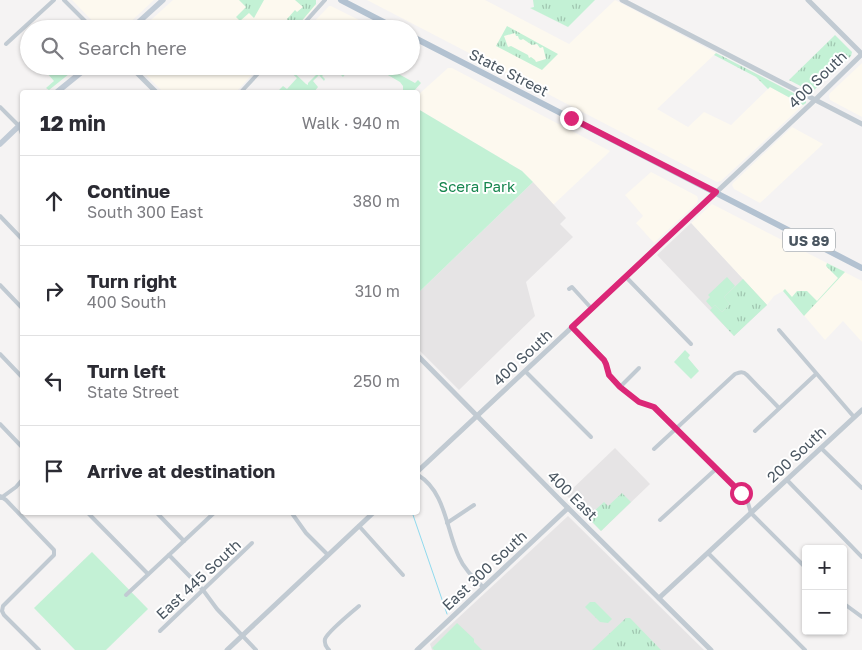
<!DOCTYPE html>
<meta charset="utf-8">
<style>
:root{--surface:#fff;--page:#f2f2f3;--text:#2b2b33;--muted:#7c7c81;--line:#e1e1e2}
body{margin:0;font-family:"Golos Text",sans-serif;background:var(--page);color:var(--text)}
.controls{position:absolute;right:15px;bottom:15px;display:grid;overflow:hidden;border-radius:5px;box-shadow:0 1px 4px #0004}
.controls button{width:45px;height:45px;display:grid;place-items:center;padding:0;border:0;border-bottom:1px solid var(--line);background:var(--surface);color:var(--text);font:25px sans-serif}
.stop{position:absolute;width:15px;height:15px;margin:-11px;border:4px solid #db2777;border-radius:50%;background:#fff}
.stop.end{background:#db2777;border-color:#fff;box-shadow:0 1px 5px #0008}
.list{margin:0;padding:0;list-style:none}
h2{display:flex;justify-content:space-between;align-items:center;height:65px;margin:0;padding:0 20px;font-size:21px}
h2 small{font-size:16px;font-weight:400;color:var(--muted)}
.list li{display:grid;grid-template-columns:32px 1fr auto;gap:15px;align-items:center;box-sizing:border-box;height:90px;padding:0 20px;border-top:1px solid var(--line)}
.list b{display:block;font-size:19px;white-space:nowrap}
.list p{margin:0;font-size:16px;white-space:nowrap;color:var(--muted)}
.list em{font-size:16px;font-style:normal;color:var(--muted)}
.icon{flex:none;width:28px;height:28px;fill:none;stroke:currentColor;stroke-width:2;stroke-linecap:round;stroke-linejoin:round}
.map{position:relative;flex:none;width:862px;height:650px;overflow:hidden}
.search{position:absolute;background:var(--surface);box-shadow:0 1px 4px #0004;left:20px;top:20px;width:400px;height:55px;display:flex;align-items:center;gap:12px;box-sizing:border-box;padding:0 18px;border-radius:28px;color:var(--muted);font-size:19px}
.panel{position:absolute;background:var(--surface);box-shadow:0 1px 4px #0004;left:20px;top:90px;width:400px;height:425px;border-radius:5px}
.map>svg:first-child{display:block}
.commercial{fill:#fdf9ef}
.education{fill:#e6e4e5}
.grass{fill:url(#grass-tufts);fill-rule:evenodd}
.green{fill:#c3f1d5}
.lines{fill:none;stroke-linecap:round;stroke-linejoin:round}
.stream{stroke:#90daee;stroke-width:1}
.minor{stroke:#c1cad2;stroke-width:4}
.tertiary{stroke:#c1cad2;stroke-width:5}
.secondary{stroke:#c1cbd6;stroke-width:5.5}
.primary{stroke:#b3c2d1;stroke-width:6}
.route{stroke:#db2777;stroke-width:6}
.labels{text-anchor:middle;dominant-baseline:central;stroke-width:4;stroke-linejoin:round;paint-order:stroke}
.shield{fill:#fff;stroke:#808990;stroke-width:1}
.shield-label{font-size:14px;font-weight:bold;fill:#4a5661}
.street-label{font-size:15px;fill:#4a5661;stroke:#fff}
.park-label{font-size:15px;fill:#17864f;stroke:#fff}
</style>
<div class="map">
<svg width="862" height="650" viewBox="0 0 862 650">
<defs>
<pattern id="grass-tufts" width="24" height="20" patternUnits="userSpaceOnUse" patternTransform="scale(1.25)"><rect width="24" height="20" fill="#c3f1d5"/><path d="M3 7l-1-3M5 7V3M7 7l1-3M15 17l-1-3M17 17v-4M19 17l1-3" fill="none" stroke="#a0c6b0"/></pattern>
</defs>
<rect width="100%" height="100%" fill="#f5f3f3"/>
<!-- commercial -->
<g class="commercial">
<polygon points="72,0 154,0 123,29 100,29"/>
<polygon points="173,0 316,0 316,1 315,7 295,29 141,29"/>
<polygon points="367,0 485,0 569,44 615,0 716,53 657,109 688,127 704,112 731,125 770,87 803,105 721,181 717,182"/>
<polygon points="329,6 331,6 365,23 361,29 307,29"/>
<polygon points="862,63 862,117 830,100 829,96 830,93"/>
<polygon points="137,66 260,66 236,92 163,92"/>
<polygon points="448,68 452,68 610,151 605,156 553,205 522,171 418,109 418,95"/>
<polygon points="792,127 823,144 760,203 734,189 732,185 733,183"/>
<polygon points="651,172 697,196 698,199 697,203 654,243 636,223 643,216 625,195"/>
<polygon points="712,204 862,281 862,342 843,321 825,340 783,291 774,296 767,305 692,224 691,223"/>
</g>
<!-- education -->
<g class="education">
<polygon points="533,182 566,218 560,224 573,237 526,282 535,316 459,390 418,349 418,293"/>
<polygon points="691,223 767,305 734,336 657,255"/>
<polygon points="615,448 650,484 601,531 566,495"/>
<polygon points="568,516 704,650 432,650 430,644"/>
</g>
<!-- grass -->
<g class="grass">
<polygon points="239,0 264,0 254,18 249,13 240,21 236,17 246,7"/>
<polygon points="295,0 316,0 316,4 295,29 279,29 280,26 283,28 288,22 287,19 295,10 297,12 303,7"/>
<polygon points="533,0 595,0 568,27 530,8 534,7"/>
<path d="M 507,26 L 558,54 L 542,70 L 496,46 ZM 515,33 L 516,36 L 518,36 L 519,39 L 521,40 L 523,39 L 532,45 L 537,44 L 540,48 L 543,47 L 546,59 L 536,62 L 535,60 L 531,57 L 529,58 L 528,55 L 511,46 L 508,47 L 504,36 Z"/>
<polygon points="835,35 852,52 851,56 813,91 810,91 789,80"/>
<polygon points="716,53 803,98 806,100 806,103 803,105 770,87 768,89 756,77 714,55"/>
<polygon points="42,66 79,66 49,90 46,88 54,81 46,72 46,71"/>
<polygon points="827,263 845,272 804,316 783,291 785,289 792,297 797,291 807,291 817,301 838,278 826,266"/>
<polygon points="743,279 767,305 734,336 710,310 715,305 722,312 730,304 724,297"/>
<polygon points="622,493 631,502 601,531 570,499 575,494 593,512 604,502 608,506"/>
<polygon points="590,602 595,602 612,619 608,623 600,622 585,607"/>
<polygon points="626,618 630,618 661,650 592,650"/>
</g>
<!-- green -->
<g class="green">
<polygon points="284,66 287,66 306,84 308,85 308,83 325,66 333,66 340,72 343,70 346,71 350,66 351,66 343,77 339,73 337,75 331,68 329,70 326,68 322,72 324,74 322,76 325,79 324,81 319,75 313,81 318,87 314,92 277,92 283,86 287,89 297,78"/>
<polygon points="369,66 384,66 415,83 418,80 421,83 413,92 403,92 403,86 400,82 374,67 373,69 369,68"/>
<polygon points="418,109 522,171 533,182 418,293"/>
<polygon points="727,277 735,286 724,297 730,304 722,312 715,305 712,308 706,301 710,297 708,295"/>
<polygon points="685,350 690,355 688,358 699,371 691,379 674,362"/>
<polygon points="92,552 148,609 106,650 75,650 34,608"/>
<polygon points="457,623 474,639 474,642 482,650 434,650 432,648"/>
</g>
<g class="lines">
<!-- stream -->
<polyline class="stream" points="412,512 447,614"/>
<!-- minor -->
<g class="minor">
<polyline points="64,0 93,29"/>
<polyline points="299,29 325,0"/>
<polyline points="6,44 54,0"/>
<polyline points="241,92 265,66"/>
<polyline points="0,107 19,126 22,134"/>
<polyline points="0,216 22,239"/>
<polyline points="626,277 691,344"/>
<polyline points="0,285 22,308"/>
<polyline points="569,289 572,287 592,309"/>
<polyline points="572,327 604,359 609,375 620,387 639,402 654,407 741,493 748,503 751,513 806,568"/>
<polyline points="779,330 854,417"/>
<polyline points="0,354 22,377"/>
<polyline points="525,371 591,437"/>
<polyline points="620,387 639,368"/>
<polyline points="0,424 22,447"/>
<polyline points="755,431 816,374"/>
<polyline points="821,448 862,488"/>
<path d="M 654,449 L 735,374 C 740,372 743,371 747,375 L 779,408"/>
<path d="M 418,475 C 446,492 446,530 459,557 C 464,569 474,578 483,587"/>
<polyline points="787,480 862,557"/>
<polyline points="0,496 6,500 54,550 54,555 3,606 2,611 4,615 39,650"/>
<polyline points="1,498 16,487 22,480"/>
<polyline points="87,512 148,574"/>
<polyline points="156,512 184,541"/>
<polyline points="291,512 306,533 328,555"/>
<polyline points="660,520 716,469"/>
<polyline points="447,523 474,505"/>
<polyline points="359,526 403,575"/>
<polyline points="708,553 805,650"/>
<polyline points="169,555 203,590 217,609 256,650"/>
<polyline points="126,595 215,512"/>
<polyline points="843,603 862,617"/>
<polyline points="160,631 252,543"/>
<path d="M 329,650 C 326,647 324,644 325,639 C 327,633 353,611 359,606"/>
</g>
<!-- tertiary -->
<g class="tertiary">
<polyline points="622,0 862,124"/>
<polyline points="808,0 862,54"/>
<polyline points="130,66 156,92"/>
<polyline points="418,356 563,503 711,650"/>
<polyline points="418,471 815,100 862,54"/>
<polyline points="659,598 862,410"/>
<polyline points="227,650 374,512"/>
<polyline points="417,650 568,508"/>
</g>
<!-- secondary -->
<g class="secondary">
<polyline points="131,29 163,0"/>
<polyline points="57,92 89,66"/>
<polyline points="0,144 22,123"/>
</g>
<!-- primary -->
<g class="primary">
<polyline points="341,0 397,29"/>
<polyline points="411,36 862,268"/>
</g>
</g>
<g class="lines">
<!-- route -->
<polyline class="route" points="571,118 716,192 572,327 604,360 606,364 609,375 620,387 639,402 654,407 741,493"/>
</g>
<g class="labels">
<!-- shield labels -->
<rect class="shield" x="783" y="228.5" width="52" height="23" rx="4"/>
<g class="shield-label">
<text x="809" y="240">US 89</text>
</g>
<!-- street labels -->
<g class="street-label">
<text transform="translate(509 72) rotate(27)">State Street</text>
<text transform="translate(817 79) rotate(-44)">400 South</text>
<text transform="translate(522 357) rotate(-43)">400 South</text>
<text transform="translate(796 454) rotate(-43)">200 South</text>
<text transform="translate(573 495) rotate(45)">400 East</text>
<text transform="translate(484 570) rotate(-43)">East 300 South</text>
<text transform="translate(198 579) rotate(-43)">East 445 South</text>
</g>
<!-- park labels -->
<g class="park-label">
<text x="477" y="186">Scera Park</text>
</g>
</g>
</svg>
<div class="controls">
<button>+</button>
<button>−</button>
</div>
<div class="stop" style="left:741px;top:493px"></div>
<div class="stop end" style="left:571px;top:118px"></div>
<div class="search"><svg class="icon" aria-label="search" viewBox="0 0 24 24"><circle cx="10" cy="10" r="6"/><path d="M15 15l6 6"/></svg>Search here</div>
<section class="panel">
<h2>12 min<small>Walk · 940 m</small></h2>
<ul class="list">
<li><svg class="icon" aria-label="ahead" viewBox="0 0 24 24"><path d="M12 20V5M6 11l6-6 6 6"/></svg><div><b>Continue</b><p>South 300 East</p></div><em>380 m</em></li>
<li><svg class="icon" aria-label="right" viewBox="0 0 24 24"><path d="M7 20v-9h11M14 6l5 5-5 5"/></svg><div><b>Turn right</b><p>400 South</p></div><em>310 m</em></li>
<li><svg class="icon" aria-label="left" viewBox="0 0 24 24"><path d="M17 20v-9H6M10 6l-5 5 5 5"/></svg><div><b>Turn left</b><p>State Street</p></div><em>250 m</em></li>
<li><svg class="icon" aria-label="arrive" viewBox="0 0 24 24"><path d="M6 21V4h12l-3 4 3 4H6"/></svg><div><b>Arrive at destination</b></div></li>
</ul>
</section>
</div>
